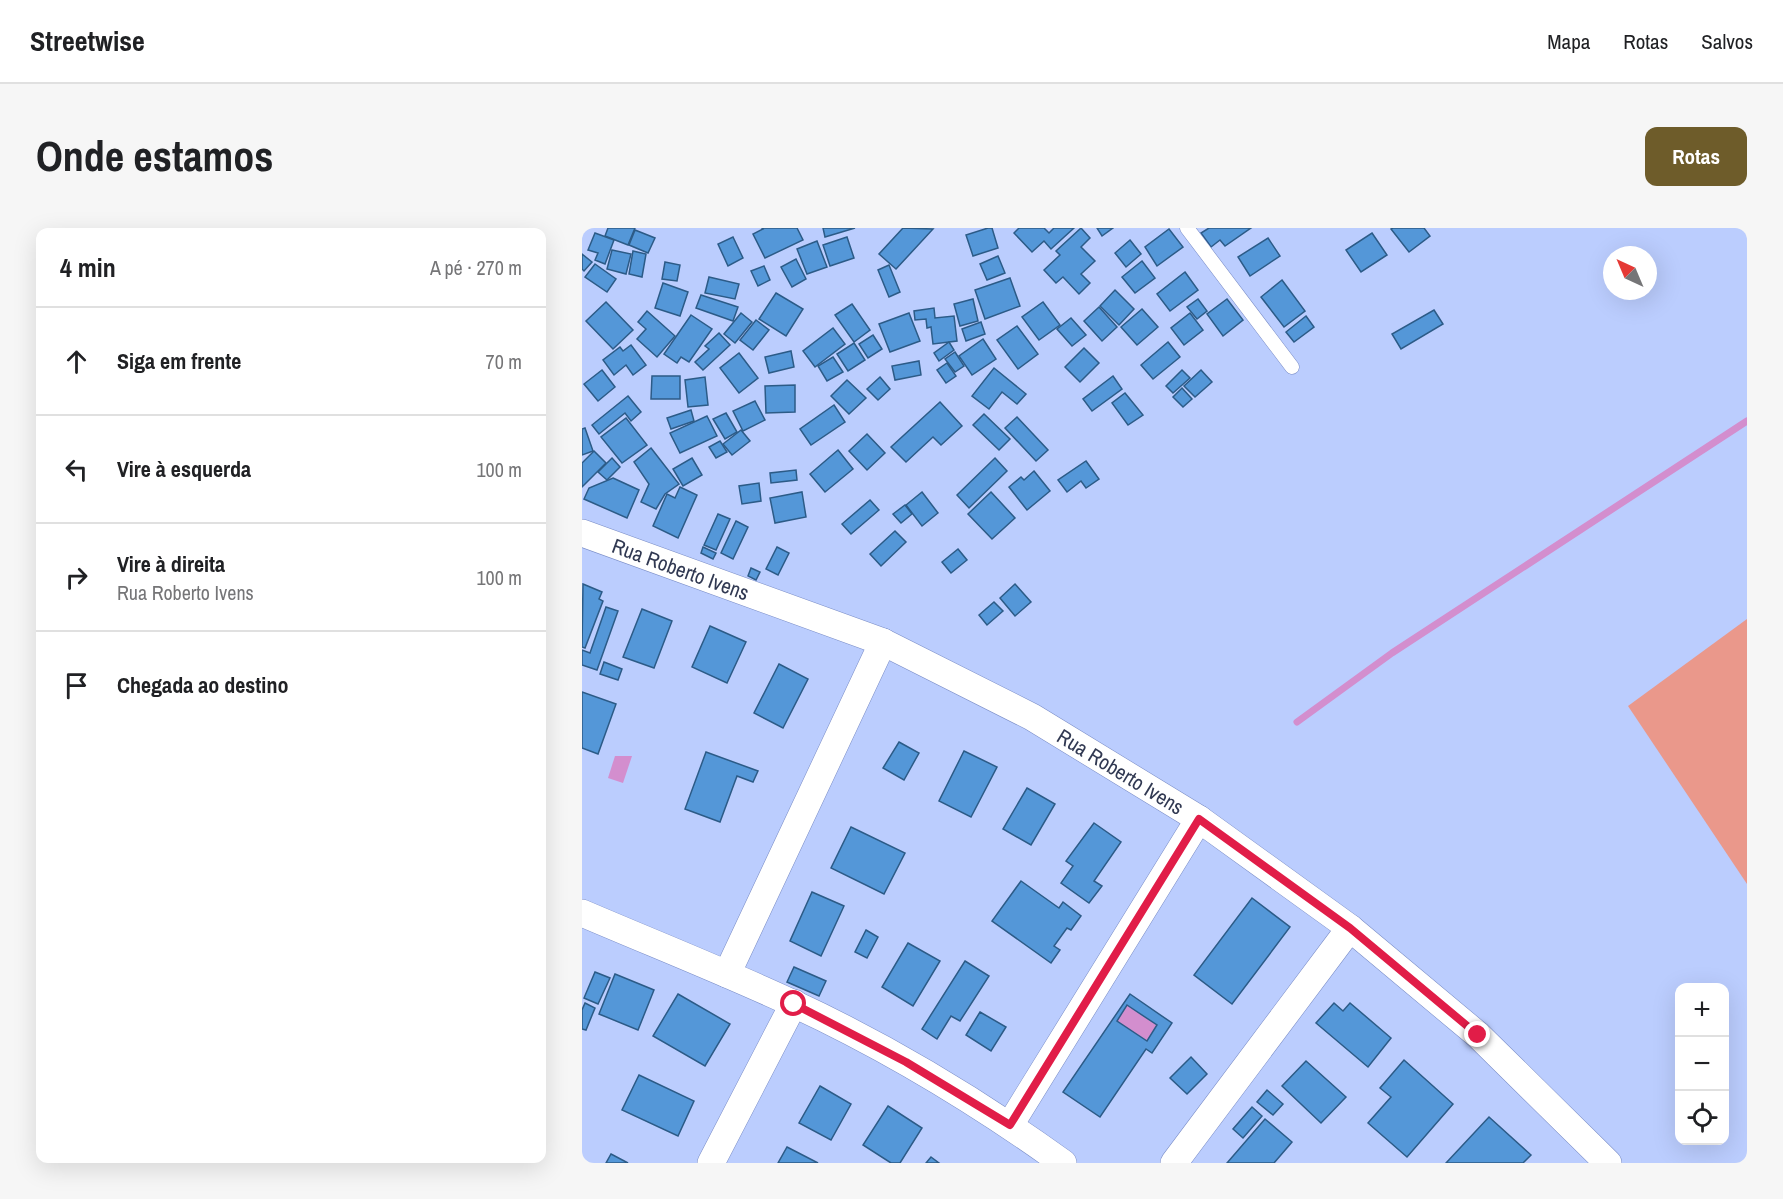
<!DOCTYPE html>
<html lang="pt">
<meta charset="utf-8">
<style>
:root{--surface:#fff;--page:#f6f6f6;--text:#202124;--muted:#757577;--line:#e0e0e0;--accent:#6e5c2a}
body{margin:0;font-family:"Archivo Narrow",sans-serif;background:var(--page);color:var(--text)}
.controls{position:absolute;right:18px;bottom:18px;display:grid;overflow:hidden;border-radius:12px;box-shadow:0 6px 24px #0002}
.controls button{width:54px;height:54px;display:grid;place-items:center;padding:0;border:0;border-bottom:2px solid var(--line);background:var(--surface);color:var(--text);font:30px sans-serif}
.compass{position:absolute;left:1021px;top:18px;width:54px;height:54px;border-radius:50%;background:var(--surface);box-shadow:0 6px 24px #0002;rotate:316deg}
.stop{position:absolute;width:18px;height:18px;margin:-14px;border:4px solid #e11d48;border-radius:50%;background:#fff}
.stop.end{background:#e11d48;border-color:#fff;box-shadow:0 2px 6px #0008}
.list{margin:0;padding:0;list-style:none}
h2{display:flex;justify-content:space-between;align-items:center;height:78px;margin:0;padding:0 24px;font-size:26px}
h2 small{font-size:20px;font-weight:400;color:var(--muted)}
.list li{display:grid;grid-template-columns:39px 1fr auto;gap:18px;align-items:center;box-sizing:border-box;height:108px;padding:0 24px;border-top:2px solid var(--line)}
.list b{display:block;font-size:22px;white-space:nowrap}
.list p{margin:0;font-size:20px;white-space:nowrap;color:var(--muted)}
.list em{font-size:20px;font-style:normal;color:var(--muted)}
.icon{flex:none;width:33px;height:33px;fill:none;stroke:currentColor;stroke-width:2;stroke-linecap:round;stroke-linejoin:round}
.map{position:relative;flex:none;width:1165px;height:935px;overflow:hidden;border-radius:12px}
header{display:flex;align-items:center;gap:36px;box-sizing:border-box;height:84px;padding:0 30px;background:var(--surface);border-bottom:2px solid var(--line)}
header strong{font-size:28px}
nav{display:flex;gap:33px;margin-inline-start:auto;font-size:21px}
.intro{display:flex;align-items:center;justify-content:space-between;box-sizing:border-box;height:144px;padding:0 36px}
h1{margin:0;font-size:42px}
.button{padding:15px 27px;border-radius:12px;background:var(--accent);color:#fff;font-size:21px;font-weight:700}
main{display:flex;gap:36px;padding:0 36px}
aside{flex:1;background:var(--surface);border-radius:12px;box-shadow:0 6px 24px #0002}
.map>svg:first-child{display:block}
.green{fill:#ea988b}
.water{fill:#d38ece}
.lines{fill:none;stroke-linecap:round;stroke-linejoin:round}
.stream{stroke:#d38ece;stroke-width:7}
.building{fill:#5497d8;stroke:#2c5b87;stroke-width:1.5;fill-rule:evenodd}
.lane-casing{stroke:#798cc6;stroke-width:15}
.street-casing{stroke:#798cc6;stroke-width:28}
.lane{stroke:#fff;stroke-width:14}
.street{stroke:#fff;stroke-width:27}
.route{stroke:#e11d48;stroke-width:8}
.labels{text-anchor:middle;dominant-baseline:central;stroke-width:6;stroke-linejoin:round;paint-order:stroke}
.street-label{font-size:21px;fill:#313952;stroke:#d2dbf4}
</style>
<header>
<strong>Streetwise</strong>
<nav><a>Mapa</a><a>Rotas</a><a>Salvos</a></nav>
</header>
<div class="intro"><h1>Onde estamos</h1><a class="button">Rotas</a></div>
<main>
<aside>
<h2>4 min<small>A pé · 270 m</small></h2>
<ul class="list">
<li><svg class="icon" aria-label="ahead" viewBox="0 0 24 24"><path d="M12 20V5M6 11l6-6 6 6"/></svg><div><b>Siga em frente</b></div><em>70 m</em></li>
<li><svg class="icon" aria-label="left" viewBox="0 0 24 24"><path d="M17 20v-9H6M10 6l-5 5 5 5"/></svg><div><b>Vire à esquerda</b></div><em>100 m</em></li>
<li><svg class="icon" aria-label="right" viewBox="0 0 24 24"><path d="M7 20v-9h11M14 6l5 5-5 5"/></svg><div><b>Vire à direita</b><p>Rua Roberto Ivens</p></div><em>100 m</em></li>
<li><svg class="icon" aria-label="arrive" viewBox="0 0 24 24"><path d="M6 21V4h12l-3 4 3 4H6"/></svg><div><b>Chegada ao destino</b></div></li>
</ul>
</aside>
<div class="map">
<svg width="1165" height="935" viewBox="0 0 1165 935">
<rect width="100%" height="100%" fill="#bbcdfe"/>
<!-- green -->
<polygon class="green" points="1165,391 1165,656 1046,478"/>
<!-- water -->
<g class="water">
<polygon points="33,528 50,528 41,555 26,550"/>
<polygon points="545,777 575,797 565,813 535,793"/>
</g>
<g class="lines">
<!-- stream -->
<polyline class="stream" points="715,494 810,425 1165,193"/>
</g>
<!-- building -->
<g class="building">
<polygon points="26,0 53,0 46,17 23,8"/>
<polygon points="180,0 215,0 221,12 183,30 171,6 181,1"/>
<polygon points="241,0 273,0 243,9"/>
<polygon points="321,0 351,1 314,41 297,26"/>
<polygon points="406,0 410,0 416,20 391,28 384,7"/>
<polygon points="437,0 462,0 467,5 472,0 492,0 469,21 462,13 450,24 432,5"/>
<polygon points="499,0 508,10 499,19 513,33 499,46 508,55 497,66 481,49 474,55 462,42 478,27 474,23"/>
<polygon points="515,0 531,0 520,8"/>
<polygon points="627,0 669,0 643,18 638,12 629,19 619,5"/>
<polygon points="811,0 842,0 848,8 827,24 809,1"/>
<polygon points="587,1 601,19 575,38 563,19"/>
<polygon points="53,2 73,10 66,25 47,17"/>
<polygon points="13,5 32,12 23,36 13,32 16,25 6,22"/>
<polygon points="790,5 805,27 779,44 764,22"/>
<polygon points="151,9 161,30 146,38 136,16"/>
<polygon points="265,9 272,30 248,38 241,17"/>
<polygon points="686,10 698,28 668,48 656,29"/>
<polygon points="548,12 559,26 544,39 533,25"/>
<polygon points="235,13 245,39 225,46 215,21"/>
<polygon points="30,22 49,26 44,46 25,41"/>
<polygon points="51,23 64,26 60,49 47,46"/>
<polygon points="0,26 10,34 2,43 0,41"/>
<polygon points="416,28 423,45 405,52 398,36"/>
<polygon points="214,31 224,51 210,59 199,39"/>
<polygon points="560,33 573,50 553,65 540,49"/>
<polygon points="83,34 98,37 95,53 80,51"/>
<polygon points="13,36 34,51 25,64 3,49"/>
<polygon points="307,37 318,64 307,69 296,42"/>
<polygon points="182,38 188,52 176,58 169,43"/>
<polygon points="603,44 616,62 588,83 575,66"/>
<polygon points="127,49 157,56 153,71 123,65"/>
<polygon points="428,50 438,78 403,91 393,62"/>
<polygon points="700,52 723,83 702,99 679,69"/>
<polygon points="81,55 106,64 98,88 73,80"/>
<polygon points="533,62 552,81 537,97 518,78"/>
<polygon points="194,65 221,81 204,108 177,91"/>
<polygon points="119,67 156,79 151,93 114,80"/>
<polygon points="391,71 396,93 378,98 372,76"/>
<polygon points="616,71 625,83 615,91 605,79"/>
<polygon points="645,71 661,92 641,108 625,86"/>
<polygon points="24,74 51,102 31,121 4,93"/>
<polygon points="461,74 478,97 457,112 440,89"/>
<polygon points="270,76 288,102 272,114 253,87"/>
<polygon points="517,79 535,99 520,113 502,93"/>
<polygon points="352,80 353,90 372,88 375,113 351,116 349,99 345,100 344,91 333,92 332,83"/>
<polygon points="560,81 576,99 555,117 539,99"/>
<polygon points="852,82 861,96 819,121 810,106"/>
<polygon points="65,83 93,108 75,129 55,111 64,101 56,94"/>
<polygon points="159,85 170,94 153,115 142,106"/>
<polygon points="327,85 338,113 308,124 297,96"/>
<polygon points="608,85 621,102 602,117 589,100"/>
<polygon points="109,87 130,101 107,134 99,129 95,135 82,126"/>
<polygon points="724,88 732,99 712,114 704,104"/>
<polygon points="489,90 504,107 490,118 475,101"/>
<polygon points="174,92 187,102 171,122 158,112"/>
<polygon points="399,94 403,106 384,113 380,101"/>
<polygon points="435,98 456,126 436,141 415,112"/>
<polygon points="251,100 263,116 233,139 221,123"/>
<polygon points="137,105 148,117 121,142 113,134 127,121 123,118"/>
<polygon points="291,107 300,121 286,130 277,116"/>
<polygon points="401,111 414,131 390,147 377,128"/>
<polygon points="367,114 372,122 357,133 352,125"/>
<polygon points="586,114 598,129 571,151 559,137"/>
<polygon points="272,115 283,132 266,143 255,126"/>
<polygon points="49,117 64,137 51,147 44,137 32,147 21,132 38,119 41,123"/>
<polygon points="502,120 517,135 498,154 483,139"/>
<polygon points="209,123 212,139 187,145 183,129"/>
<polygon points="373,124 382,138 373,144 363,131"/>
<polygon points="157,125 176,150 157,165 138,140"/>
<polygon points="251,129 261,144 245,153 236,138"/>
<polygon points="337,133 339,147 313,152 310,138"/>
<polygon points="365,135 374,148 364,155 355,142"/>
<polygon points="412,140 444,166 435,176 420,164 407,181 390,168"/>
<polygon points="20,142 33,159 16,173 2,156"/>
<polygon points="600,142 608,150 591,165 584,158"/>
<polygon points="619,142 630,154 613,169 602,158"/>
<polygon points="70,148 98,148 98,171 69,171"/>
<polygon points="531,148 540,161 510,183 501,171"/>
<polygon points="123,149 126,177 106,179 103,152"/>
<polygon points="298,149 308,161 296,172 285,161"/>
<polygon points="265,152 284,170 267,186 249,168"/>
<polygon points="213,157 213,184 184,185 183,158"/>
<polygon points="600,160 610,171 601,179 591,169"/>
<polygon points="543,165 561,187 546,197 530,175"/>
<polygon points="46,168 59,184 49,193 43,185 17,206 10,197"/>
<polygon points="173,173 183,192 161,203 151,183"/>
<polygon points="358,174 380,198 359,217 351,209 324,234 309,219"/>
<polygon points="252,177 263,194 229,217 218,201"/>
<polygon points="109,182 112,193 89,201 85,190"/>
<polygon points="144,185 155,204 143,211 131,191"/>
<polygon points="402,186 428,211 417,222 391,197"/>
<polygon points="125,188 135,208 98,225 88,205"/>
<polygon points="435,189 466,222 454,233 423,200"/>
<polygon points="44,190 65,217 40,235 19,209"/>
<polygon points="3,200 11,223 0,227 0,201"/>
<polygon points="159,202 168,213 150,227 141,216"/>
<polygon points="285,206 303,225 285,242 267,223"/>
<polygon points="138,213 145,224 134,230 127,219"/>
<polygon points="69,220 97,256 83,266 74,281 59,274 67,256 52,234"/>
<polygon points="256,222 271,241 243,264 228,246"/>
<polygon points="12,223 24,235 0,259 0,235"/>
<polygon points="30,230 38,239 25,252 16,244"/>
<polygon points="110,230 120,247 101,258 91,241"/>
<polygon points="413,230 425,243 387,280 375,267"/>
<polygon points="504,233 517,251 504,260 499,253 485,264 476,252"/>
<polygon points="214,242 215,252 189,255 188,245"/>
<polygon points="452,243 468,263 445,282 427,259 439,249 442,252"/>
<polygon points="31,250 57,262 45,290 2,271 7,260"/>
<polygon points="177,255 179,273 160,276 157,258"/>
<polygon points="98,259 115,267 96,310 71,298 85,266 93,270"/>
<polygon points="220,264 224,289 193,295 188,270"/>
<polygon points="340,264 356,285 340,298 324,277"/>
<polygon points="409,264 433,290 410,311 386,286"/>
<polygon points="288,272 297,282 269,306 260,296"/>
<polygon points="323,277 330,286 319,295 311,286"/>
<polygon points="136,286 148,291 134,322 122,317"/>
<polygon points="154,293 166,299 151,331 139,325"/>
<polygon points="313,303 324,314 299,338 288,326"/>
<polygon points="121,319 134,325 131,331 119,325"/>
<polygon points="195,319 207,325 196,347 184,341"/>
<polygon points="376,321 385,332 369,345 360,334"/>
<polygon points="169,340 178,344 174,352 166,348"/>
<polygon points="1,356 20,364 17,371 21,373 3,420 0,419"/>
<polygon points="433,356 449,374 433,388 418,370"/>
<polygon points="412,374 421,383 405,397 397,387"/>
<polygon points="24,379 36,383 15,442 0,437 0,422 8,425"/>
<polygon points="60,381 90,393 72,440 41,429"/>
<polygon points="128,398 164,414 145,455 110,439"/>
<polygon points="22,434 40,441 36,452 18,446"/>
<polygon points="197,436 226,451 201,500 172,485"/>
<polygon points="0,464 34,476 16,526 0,520"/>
<polygon points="317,514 337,525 322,552 301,540"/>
<polygon points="382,523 415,539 389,589 357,573"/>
<polygon points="124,524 176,543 171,554 155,548 138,594 103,581"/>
<polygon points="445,560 473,576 449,617 421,601"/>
<polygon points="512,595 539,614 512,653 520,658 507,675 479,655 491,638 484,633"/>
<polygon points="269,599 323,625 302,666 249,640"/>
<polygon points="439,653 477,680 481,674 499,688 489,702 485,700 472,718 478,722 469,735 410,693"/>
<polygon points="230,664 262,678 239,728 208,713"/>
<polygon points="670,670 708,699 650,776 612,747"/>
<polygon points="284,702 296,709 285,730 273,724"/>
<polygon points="326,715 358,733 331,778 300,759"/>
<polygon points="383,733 407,748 378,793 369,788 355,811 340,801"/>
<polygon points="212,739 244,753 237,768 205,754"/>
<polygon points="13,744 28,750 16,776 2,770"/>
<polygon points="33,746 72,762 56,802 17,786"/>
<polygon points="96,766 148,796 123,838 71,808"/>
<path d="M 548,766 L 590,795 L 570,825 L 564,821 L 518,889 L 481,864 ZM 545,777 L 575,797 L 565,813 L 535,793 Z"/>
<polygon points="3,775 13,780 4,802 0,801 0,782"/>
<polygon points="752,775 761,783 768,775 809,810 786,839 734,795"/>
<polygon points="398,784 424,799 409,823 384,807"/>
<polygon points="609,829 625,846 605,866 588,850"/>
<polygon points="822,832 871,876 825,929 786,895 809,869 798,860"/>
<polygon points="724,833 764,869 739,895 700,858"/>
<polygon points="57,847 112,873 96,908 40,882"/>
<polygon points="238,858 269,876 249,912 217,895"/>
<polygon points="685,862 701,876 691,887 675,874"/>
<polygon points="306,878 340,900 318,935 309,935 281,917"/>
<polygon points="670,879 680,888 661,910 651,901"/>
<polygon points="907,889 949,927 941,935 864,935"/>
<polygon points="683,891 710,914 692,935 645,935"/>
<polygon points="205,919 236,935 196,935"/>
<polygon points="29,926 46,935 24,935"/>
<polygon points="349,929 357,935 344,935"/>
</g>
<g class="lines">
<defs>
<polyline id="lane" points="605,0 710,139"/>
<g id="street">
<path id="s1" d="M 0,305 L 301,414 L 450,489 L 617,591 L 768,700 L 896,807 L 1026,935"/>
<path d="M 0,685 C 70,715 141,743 210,775 C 305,819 396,874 481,935"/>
<polyline points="145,746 301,414"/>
<polyline points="428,897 617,591"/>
<polyline points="129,935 212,775"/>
<polyline points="592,935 768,700"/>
</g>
</defs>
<!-- lane casing -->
<use href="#lane" class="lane-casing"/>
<!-- street casing -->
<use href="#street" class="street-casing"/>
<!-- lane -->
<use href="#lane" class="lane"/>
<!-- street -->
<use href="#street" class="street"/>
</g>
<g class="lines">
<!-- route -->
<polyline class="route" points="212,776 324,834 428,897 617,591 768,700 896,807"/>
</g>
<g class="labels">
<!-- street labels -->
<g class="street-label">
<text stroke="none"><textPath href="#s1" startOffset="105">Rua Roberto Ivens</textPath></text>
<text stroke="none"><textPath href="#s1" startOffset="591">Rua Roberto Ivens</textPath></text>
</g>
</g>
</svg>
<div class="controls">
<button>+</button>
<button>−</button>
<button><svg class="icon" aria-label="locate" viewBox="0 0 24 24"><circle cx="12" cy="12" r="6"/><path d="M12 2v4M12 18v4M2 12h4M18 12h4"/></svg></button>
</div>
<svg class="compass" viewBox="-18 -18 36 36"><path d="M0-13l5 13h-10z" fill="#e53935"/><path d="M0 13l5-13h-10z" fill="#757577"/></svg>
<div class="stop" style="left:212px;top:776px"></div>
<div class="stop end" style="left:896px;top:807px"></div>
</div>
</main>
